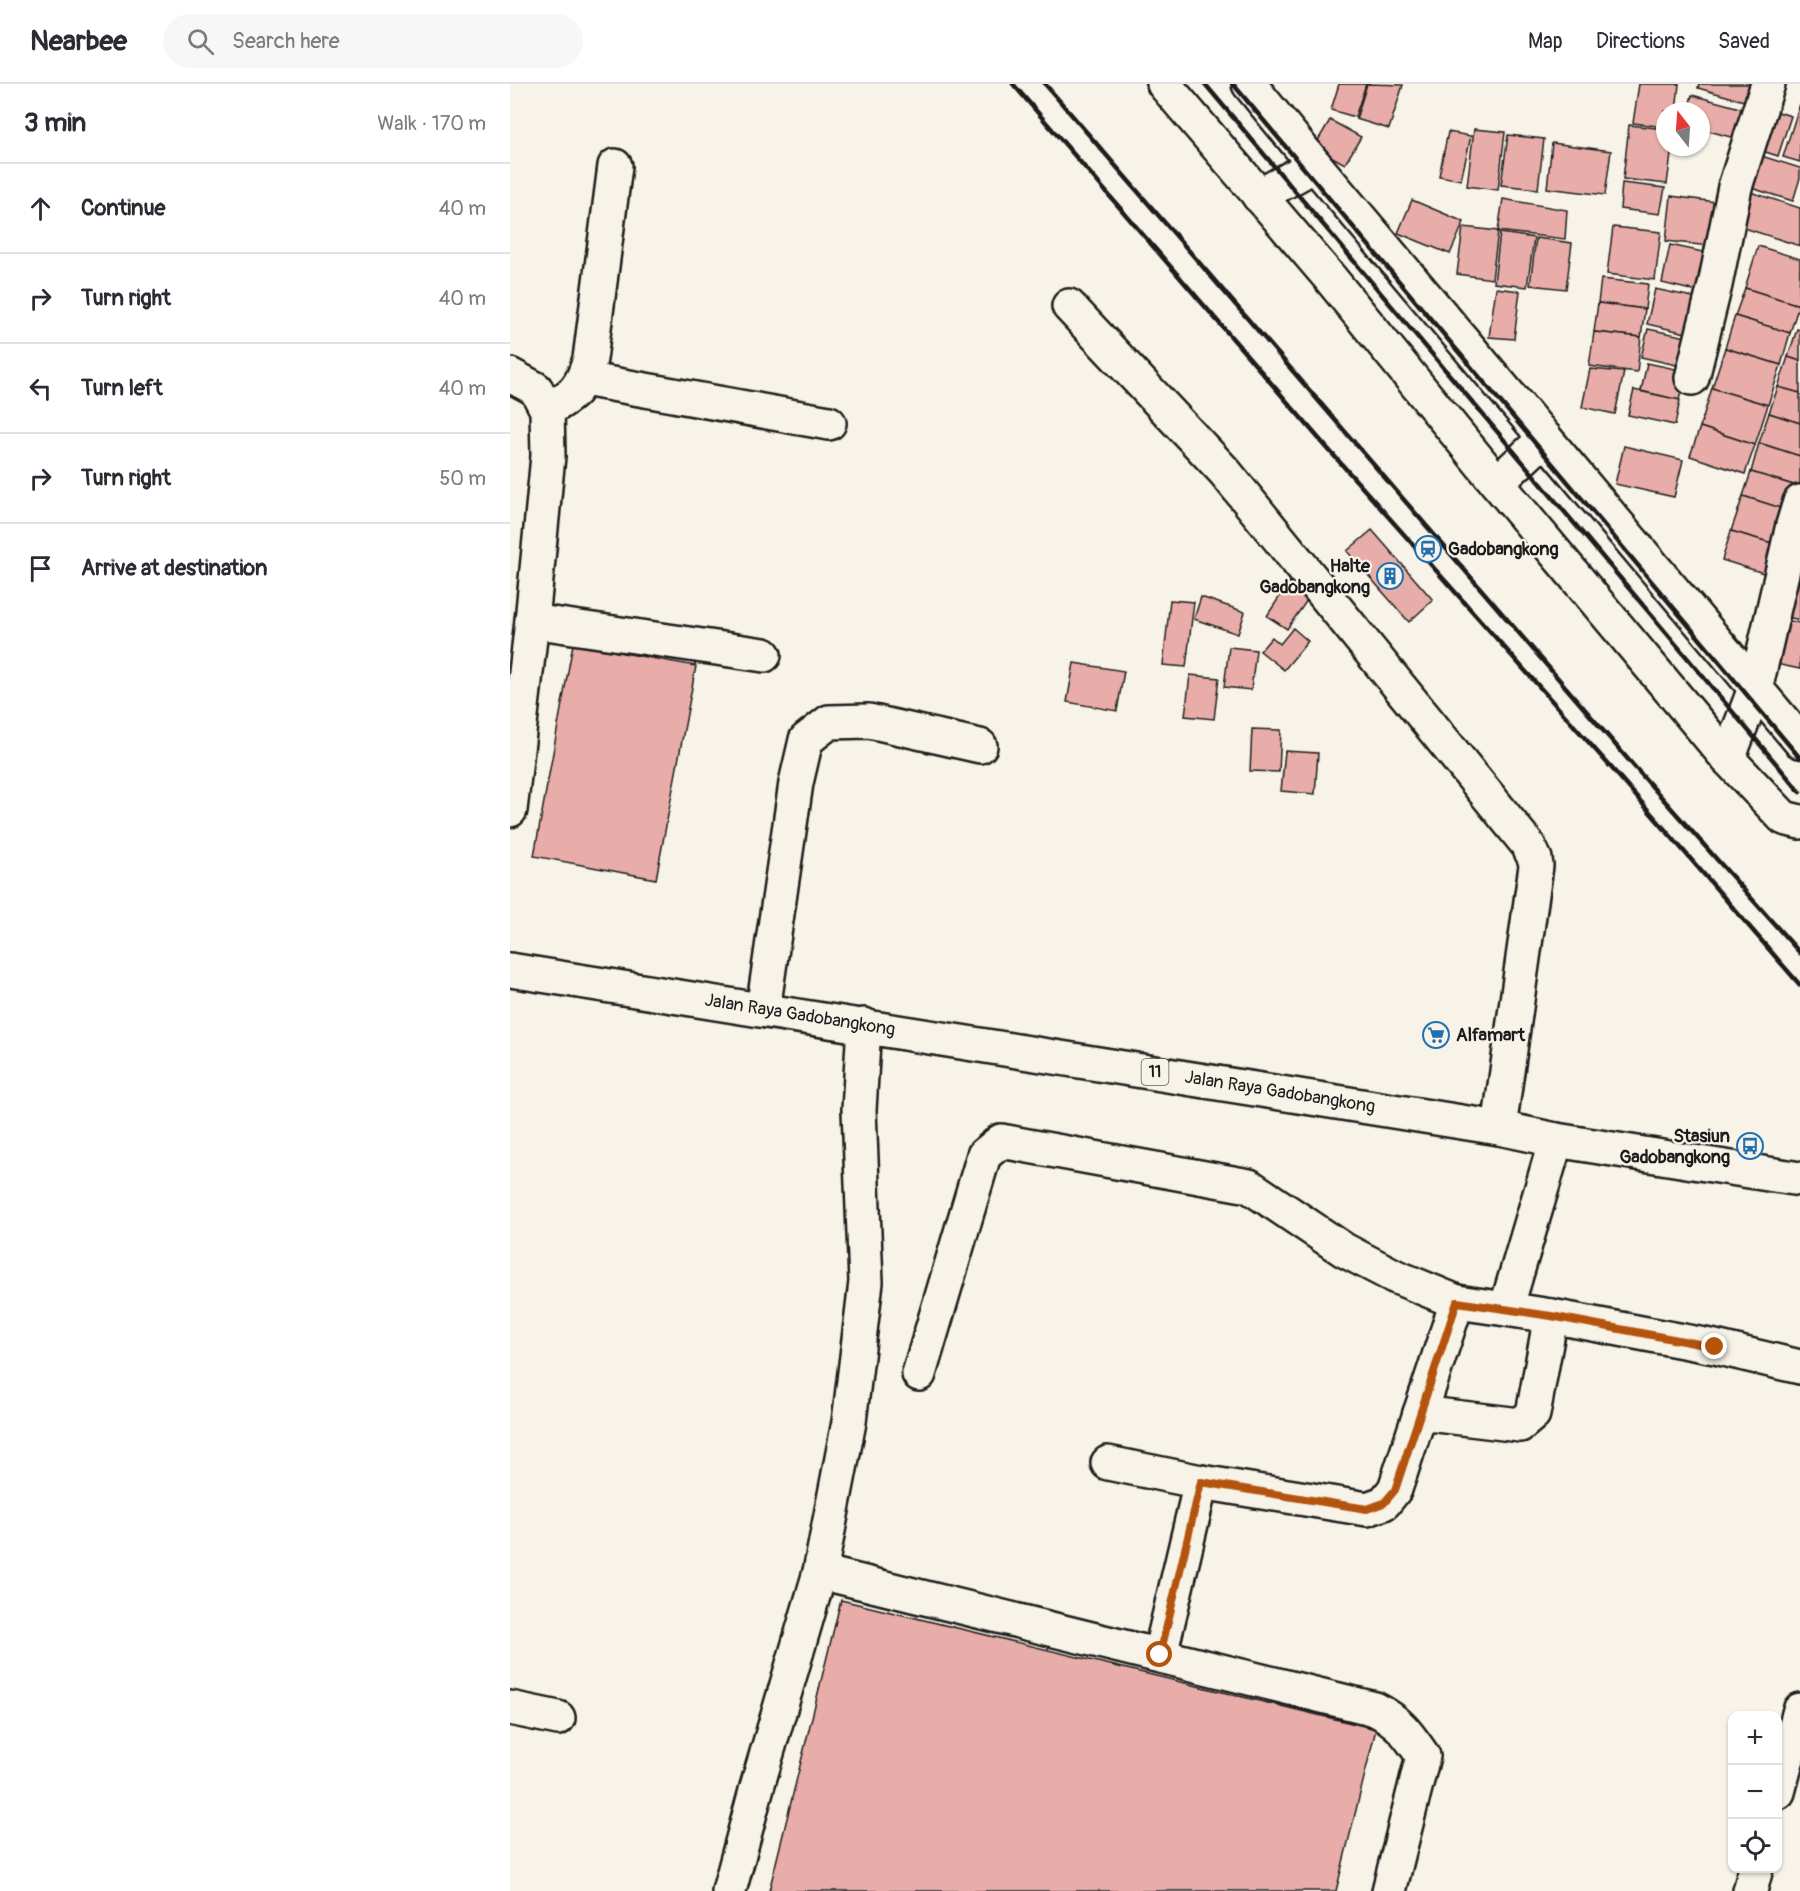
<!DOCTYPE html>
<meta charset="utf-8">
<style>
:root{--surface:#fff;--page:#f7f7f7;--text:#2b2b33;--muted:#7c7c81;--line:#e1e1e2}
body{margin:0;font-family:Pangolin,sans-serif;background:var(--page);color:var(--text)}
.controls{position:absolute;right:18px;bottom:18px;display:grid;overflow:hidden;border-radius:12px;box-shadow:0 2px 4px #0004}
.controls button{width:54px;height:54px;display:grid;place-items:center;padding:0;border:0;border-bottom:2px solid var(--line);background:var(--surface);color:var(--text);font:30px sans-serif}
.compass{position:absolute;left:1146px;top:18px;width:54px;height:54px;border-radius:50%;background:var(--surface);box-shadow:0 2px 4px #0004;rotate:343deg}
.stop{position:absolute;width:18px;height:18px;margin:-14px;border:4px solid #b45309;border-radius:50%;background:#fff}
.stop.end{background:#b45309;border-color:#fff;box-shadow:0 2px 6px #0008}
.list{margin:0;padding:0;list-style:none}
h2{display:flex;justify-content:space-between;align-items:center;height:78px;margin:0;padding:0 24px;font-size:26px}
h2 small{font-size:20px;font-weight:400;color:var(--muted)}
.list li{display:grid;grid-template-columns:39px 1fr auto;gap:18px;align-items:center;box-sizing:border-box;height:90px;padding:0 24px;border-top:2px solid var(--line)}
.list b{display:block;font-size:22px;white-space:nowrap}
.list em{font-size:20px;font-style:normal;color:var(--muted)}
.icon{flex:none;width:33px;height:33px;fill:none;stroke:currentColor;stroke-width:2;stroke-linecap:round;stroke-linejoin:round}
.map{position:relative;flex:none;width:1290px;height:1807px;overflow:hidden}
header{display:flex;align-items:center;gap:36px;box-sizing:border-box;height:84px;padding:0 30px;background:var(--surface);border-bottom:2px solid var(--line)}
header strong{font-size:28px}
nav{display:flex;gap:33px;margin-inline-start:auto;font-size:21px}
.search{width:420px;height:54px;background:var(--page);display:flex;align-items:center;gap:15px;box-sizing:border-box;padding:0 21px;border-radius:33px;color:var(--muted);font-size:22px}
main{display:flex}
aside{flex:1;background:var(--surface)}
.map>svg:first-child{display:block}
.building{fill:#e8ada8;stroke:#1c1c1c;stroke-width:1.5}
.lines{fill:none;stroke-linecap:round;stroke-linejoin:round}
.minor-casing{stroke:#1c1c1c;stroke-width:38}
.highway-casing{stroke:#1c1c1c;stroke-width:38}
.minor{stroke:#f7f3e8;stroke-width:33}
.highway{stroke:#f7f3e8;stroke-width:33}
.rail{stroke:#1c1c1c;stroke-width:4.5}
.route{stroke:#b45309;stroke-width:8}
.labels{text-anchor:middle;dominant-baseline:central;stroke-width:4.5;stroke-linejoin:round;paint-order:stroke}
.shield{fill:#f7f3e8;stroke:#5e5c59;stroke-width:1.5}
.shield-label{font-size:16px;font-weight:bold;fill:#1c1c1c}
.poi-label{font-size:18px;font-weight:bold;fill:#1c1c1c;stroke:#f7f3e8;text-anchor:start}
.street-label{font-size:18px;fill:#1c1c1c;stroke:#f7f3e8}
</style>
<header>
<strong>Nearbee</strong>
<div class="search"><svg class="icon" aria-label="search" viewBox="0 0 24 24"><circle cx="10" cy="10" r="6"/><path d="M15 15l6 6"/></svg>Search here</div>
<nav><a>Map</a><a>Directions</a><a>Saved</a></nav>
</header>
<main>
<aside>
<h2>3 min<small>Walk · 170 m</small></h2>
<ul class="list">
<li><svg class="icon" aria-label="ahead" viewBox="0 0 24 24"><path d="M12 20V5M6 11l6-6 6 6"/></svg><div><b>Continue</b></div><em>40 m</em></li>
<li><svg class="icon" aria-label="right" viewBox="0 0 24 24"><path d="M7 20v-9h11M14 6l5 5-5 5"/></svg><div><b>Turn right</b></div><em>40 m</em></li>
<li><svg class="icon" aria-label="left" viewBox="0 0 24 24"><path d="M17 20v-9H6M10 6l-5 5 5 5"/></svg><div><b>Turn left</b></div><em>40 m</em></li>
<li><svg class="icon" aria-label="right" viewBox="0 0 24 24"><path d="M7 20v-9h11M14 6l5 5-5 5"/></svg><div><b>Turn right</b></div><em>50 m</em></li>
<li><svg class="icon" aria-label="arrive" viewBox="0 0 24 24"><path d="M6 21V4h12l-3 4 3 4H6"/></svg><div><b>Arrive at destination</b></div></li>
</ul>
</aside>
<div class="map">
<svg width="1290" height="1807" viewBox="0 0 1290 1807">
<rect width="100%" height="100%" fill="#f7f3e8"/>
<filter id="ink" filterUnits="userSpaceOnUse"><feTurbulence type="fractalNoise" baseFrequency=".0167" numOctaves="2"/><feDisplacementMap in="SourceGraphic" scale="12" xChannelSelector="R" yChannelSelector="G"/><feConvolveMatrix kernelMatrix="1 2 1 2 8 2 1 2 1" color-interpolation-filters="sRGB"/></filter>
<g filter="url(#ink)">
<!-- building -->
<g class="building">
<polygon points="829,0 856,0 845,33 821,26"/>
<polygon points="857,0 893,1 879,45 846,35"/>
<polygon points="1129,0 1169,0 1166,27 1155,27 1155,43 1123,39"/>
<polygon points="1189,0 1247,0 1241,19 1188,4"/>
<polygon points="1182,11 1241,27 1232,56 1191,45 1191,27 1178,27"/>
<polygon points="1290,20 1290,78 1273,73"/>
<polygon points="1255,24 1281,32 1268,72 1243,64"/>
<polygon points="820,36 851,53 835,80 804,63"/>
<polygon points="1119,41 1155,45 1155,63 1162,63 1157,100 1113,95"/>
<polygon points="964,45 995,48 988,106 957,102"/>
<polygon points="938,48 961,52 951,96 929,92"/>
<polygon points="998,51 1034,55 1028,105 991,101"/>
<polygon points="1042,59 1101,67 1095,111 1037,104"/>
<polygon points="1245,70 1290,84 1290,94 1283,117 1235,102"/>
<polygon points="1112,99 1155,104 1150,130 1110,125"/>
<polygon points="1237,107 1290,124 1290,162 1225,141"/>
<polygon points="1161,112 1213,119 1208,163 1156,157"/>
<polygon points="993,115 1057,126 1055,155 988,147"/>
<polygon points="902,116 954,138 940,170 888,149"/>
<polygon points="953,143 988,147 982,195 947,190"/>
<polygon points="1103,143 1151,148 1145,196 1097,190"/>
<polygon points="990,149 1024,154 1017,203 984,199"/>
<polygon points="1026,154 1062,159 1056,205 1020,201"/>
<polygon points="1160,161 1207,171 1198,210 1152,199"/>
<polygon points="1248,162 1290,175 1289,221 1235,204"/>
<polygon points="1091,195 1138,200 1135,225 1088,219"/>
<polygon points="986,204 1010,207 1004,255 979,253"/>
<polygon points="1235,204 1289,221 1280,249 1225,232"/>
<polygon points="1145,205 1197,216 1189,252 1137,240"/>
<polygon points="1088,219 1135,225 1131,253 1084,248"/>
<polygon points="1225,232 1280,249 1271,281 1215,264"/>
<polygon points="1138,245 1186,255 1180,284 1131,273"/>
<polygon points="1287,245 1290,246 1290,277 1278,273"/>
<polygon points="1084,248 1131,253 1127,288 1079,282"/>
<polygon points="1215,264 1271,281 1258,321 1202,304"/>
<polygon points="1278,273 1290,277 1290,309 1268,303"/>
<polygon points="1137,279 1175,287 1169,316 1131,307"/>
<polygon points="1080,285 1114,288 1105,330 1072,323"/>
<polygon points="1268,303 1290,309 1290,339 1259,329"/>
<polygon points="1202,304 1258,321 1245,361 1190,343"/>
<polygon points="1124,306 1170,316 1165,341 1118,331"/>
<polygon points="1259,329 1290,339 1290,372 1249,359"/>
<polygon points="1190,343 1245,361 1235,390 1180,372"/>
<polygon points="1249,359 1290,372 1290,403 1241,388"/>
<polygon points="1114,362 1173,376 1164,413 1105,400"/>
<polygon points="1241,388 1290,403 1283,428 1233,412"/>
<polygon points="1233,412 1283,428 1272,462 1221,447"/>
<polygon points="862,446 923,516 899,538 837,467"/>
<polygon points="1221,447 1272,462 1263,492 1212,476"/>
<polygon points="1277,486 1290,489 1290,536 1268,531"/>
<polygon points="779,498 800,512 777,545 757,532"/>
<polygon points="691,513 735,528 728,550 684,535"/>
<polygon points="660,516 684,518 676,583 653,581"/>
<polygon points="1266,534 1290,539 1290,585 1256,578"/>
<polygon points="783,544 798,557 774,586 750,567 762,553 770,560"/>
<polygon points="63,560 186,582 146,795 24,772"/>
<polygon points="719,563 746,566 741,606 714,603"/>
<polygon points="564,579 614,587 607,627 557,618"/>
<polygon points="680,591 709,594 704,635 675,632"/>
<polygon points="742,645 771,646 769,688 740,687"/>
<polygon points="775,667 808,669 805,710 771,707"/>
<polygon points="331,1516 866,1645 826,1807 259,1807"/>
</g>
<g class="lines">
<defs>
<g id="minor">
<polyline points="654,0 820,194 987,399 1218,675 1274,734 1290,738"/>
<polyline points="739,0 805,81"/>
<polyline points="749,112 805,81 1035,354"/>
<polyline points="559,222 715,388 1018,761 1025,775 1026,782 989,1044"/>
<polyline points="0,291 26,305 37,326 38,372 22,537 0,726"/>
<polyline points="1182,294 1205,201 1225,103 1258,0"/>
<polyline points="74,295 319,339"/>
<path d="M 37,326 C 64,311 71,305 80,275 L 105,82"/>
<polyline points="987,399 1035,354 1290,657"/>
<polyline points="22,537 254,571"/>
<polyline points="1218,675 1246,602 1283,441 1290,418"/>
<polyline points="253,926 286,699 296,656 319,638 359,637 470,662"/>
<path d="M 354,941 L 349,1026 L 356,1198 L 339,1338 L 310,1488 L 865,1625 C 889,1637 898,1650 913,1672 L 879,1807"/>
<polyline points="1041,1232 1205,1263 1290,1283"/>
<polyline points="409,1290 474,1071 491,1057 739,1102 834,1166 884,1192 947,1218"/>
<polyline points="910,1329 1010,1341 1023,1330 1041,1232 996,1225 1046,1056"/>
<polyline points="598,1379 691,1398 857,1425 874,1419 885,1405 947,1218 996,1225"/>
<polyline points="650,1571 691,1398"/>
<polyline points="0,1624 48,1634"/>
<polyline points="1268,1708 1290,1626"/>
<polyline points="219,1807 247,1703 310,1488"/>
<polyline points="1240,1807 1246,1784"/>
</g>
<polyline id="highway" points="0,886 989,1044 1046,1056 1290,1095"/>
</defs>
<!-- minor casing -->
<use href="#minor" class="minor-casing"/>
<!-- highway casing -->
<use href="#highway" class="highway-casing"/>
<!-- minor -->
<use href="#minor" class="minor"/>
<!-- highway -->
<use href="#highway" class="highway"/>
<!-- rail -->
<g class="rail">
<polyline points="503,0 811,357 1106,689 1290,901"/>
<polyline points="535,0 1122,680 1290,869"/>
<polyline points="695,0 1290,708"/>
<polyline points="723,0 1290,674"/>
</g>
</g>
</g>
<g class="lines" filter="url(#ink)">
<!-- route -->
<polyline class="route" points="650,1571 691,1398 857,1425 874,1419 885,1406 947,1218 1041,1232 1205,1263"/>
</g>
<!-- icons -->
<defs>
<symbol id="station-ring" viewBox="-11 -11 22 22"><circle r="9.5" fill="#f7f3e8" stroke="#1f6fb2" stroke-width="1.5"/><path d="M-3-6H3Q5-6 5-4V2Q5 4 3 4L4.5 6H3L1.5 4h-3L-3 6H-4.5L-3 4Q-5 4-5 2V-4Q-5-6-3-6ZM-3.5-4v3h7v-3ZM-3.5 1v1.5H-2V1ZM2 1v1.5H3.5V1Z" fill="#1f6fb2"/></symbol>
<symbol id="building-ring" viewBox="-11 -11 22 22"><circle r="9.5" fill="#f7f3e8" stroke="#1f6fb2" stroke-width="1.5"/><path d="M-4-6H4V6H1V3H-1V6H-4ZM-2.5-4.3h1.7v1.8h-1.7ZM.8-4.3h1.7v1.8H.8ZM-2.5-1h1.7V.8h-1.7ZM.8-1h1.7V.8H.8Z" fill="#1f6fb2"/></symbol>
<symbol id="supermarket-ring" viewBox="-11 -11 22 22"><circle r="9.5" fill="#f7f3e8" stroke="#1f6fb2" stroke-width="1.5"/><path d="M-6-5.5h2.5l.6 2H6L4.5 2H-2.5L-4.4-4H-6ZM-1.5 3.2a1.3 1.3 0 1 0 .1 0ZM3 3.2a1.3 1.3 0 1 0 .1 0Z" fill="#1f6fb2"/></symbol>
<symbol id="bus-ring" viewBox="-11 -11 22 22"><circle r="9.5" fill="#f7f3e8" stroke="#1f6fb2" stroke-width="1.5"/><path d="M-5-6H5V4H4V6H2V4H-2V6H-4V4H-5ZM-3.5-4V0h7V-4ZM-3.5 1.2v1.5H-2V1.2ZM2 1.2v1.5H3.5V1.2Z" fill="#1f6fb2"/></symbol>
</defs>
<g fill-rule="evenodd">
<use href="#station-ring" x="903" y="450" width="30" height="30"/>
<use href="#building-ring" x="865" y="477" width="30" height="30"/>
<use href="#supermarket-ring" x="911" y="936" width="30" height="30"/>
<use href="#bus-ring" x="1225" y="1047" width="30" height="30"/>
</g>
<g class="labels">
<!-- shield labels -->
<rect class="shield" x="631.5" y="975" width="27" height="26" rx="4.5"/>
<g class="shield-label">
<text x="645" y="988">11</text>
</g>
<!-- poi labels -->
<g class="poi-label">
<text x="938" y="465">Gadobangkong</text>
<text x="860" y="482" text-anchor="end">Halte<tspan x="860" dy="21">Gadobangkong</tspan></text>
<text x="946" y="951">Alfamart</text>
<text x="1220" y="1052" text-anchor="end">Stasiun<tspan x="1220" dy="21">Gadobangkong</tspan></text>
</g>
<!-- street labels -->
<g class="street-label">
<text transform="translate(290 931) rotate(9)">Jalan Raya Gadobangkong</text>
<text transform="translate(770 1008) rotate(9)">Jalan Raya Gadobangkong</text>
</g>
</g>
</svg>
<div class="controls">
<button>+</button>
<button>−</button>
<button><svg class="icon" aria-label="locate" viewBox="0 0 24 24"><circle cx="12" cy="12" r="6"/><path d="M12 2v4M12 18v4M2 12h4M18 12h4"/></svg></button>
</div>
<svg class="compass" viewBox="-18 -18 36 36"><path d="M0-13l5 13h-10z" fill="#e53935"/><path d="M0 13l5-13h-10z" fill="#7c7c81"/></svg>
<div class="stop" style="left:650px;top:1571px"></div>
<div class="stop end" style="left:1205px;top:1263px"></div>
</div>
</main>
